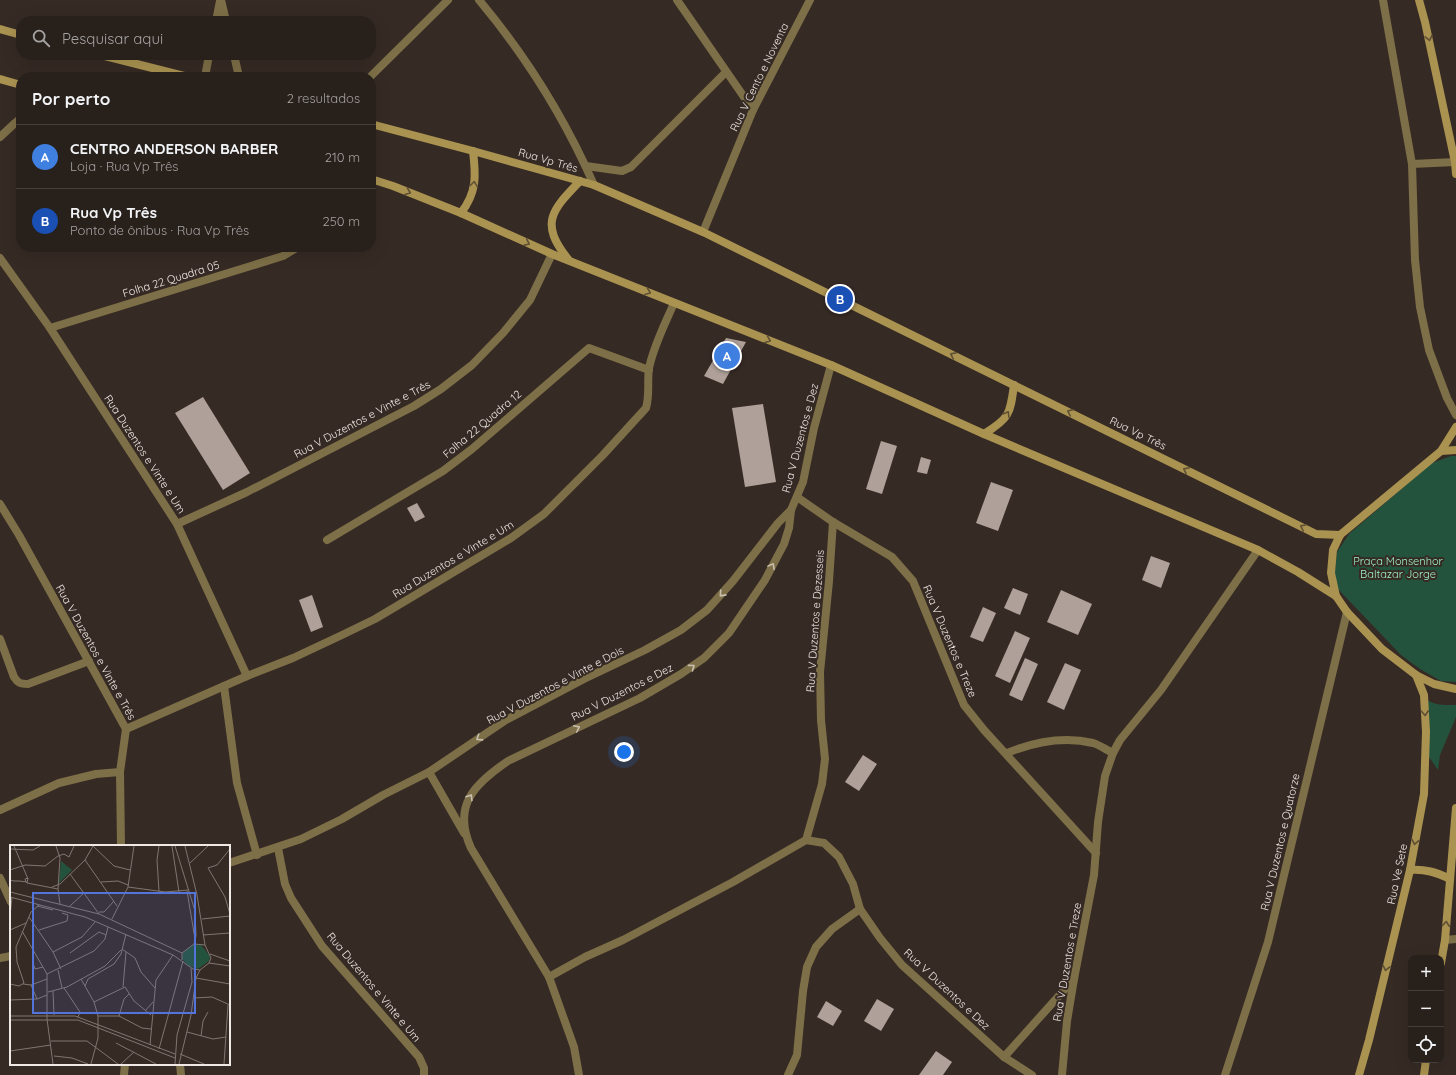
<!DOCTYPE html>
<html lang="pt">
<meta charset="utf-8">
<style>
:root{--surface:#28201b;--page:#342d28;--text:#f1f3f6;--muted:#a5a3a3;--line:#443e3a;--accent:#f0a27a}
body{margin:0;font-family:Quicksand,sans-serif;background:var(--page);color:var(--text)}
.controls{position:absolute;right:12px;bottom:12px;display:grid;overflow:hidden;border-radius:8px;box-shadow:0 4px 16px #0002}
.controls button{width:36px;height:36px;display:grid;place-items:center;padding:0;border:0;border-bottom:1px solid var(--line);background:var(--surface);color:var(--text);font:20px sans-serif}
.you{position:absolute;left:624px;top:752px;width:14px;height:14px;margin:-10px;border:3px solid #fff;border-radius:50%;background:#1a73e8;box-shadow:0 0 0 6px #1a73e833}
.badge{display:grid;place-items:center;width:26px;height:26px;border-radius:50%;background:var(--accent);color:#fff;font-size:13px;font-weight:700}
.pin{position:absolute;translate:-50% -50%;border:2px solid #fff;box-shadow:0 1px 4px #0006}
.list{margin:0;padding:0;list-style:none}
h2{display:flex;justify-content:space-between;align-items:center;height:52px;margin:0;padding:0 16px;font-size:17px}
h2 small{font-size:13px;font-weight:400;color:var(--muted)}
.list li{display:grid;grid-template-columns:26px 1fr auto;gap:12px;align-items:center;box-sizing:border-box;height:64px;padding:0 16px;border-top:1px solid var(--line)}
.list b{display:block;font-size:15px;white-space:nowrap}
.list p{margin:0;font-size:13px;white-space:nowrap;color:var(--muted)}
.list em{font-size:13px;font-style:normal;color:var(--muted)}
.icon{flex:none;width:22px;height:22px;fill:none;stroke:currentColor;stroke-width:2;stroke-linecap:round;stroke-linejoin:round}
.map{position:relative;flex:none;width:1456px;height:1075px;overflow:hidden}
.search{position:absolute;background:var(--surface);box-shadow:0 4px 16px #0002;left:16px;top:16px;width:360px;height:44px;display:flex;align-items:center;gap:10px;box-sizing:border-box;padding:0 14px;border-radius:16px;color:var(--muted);font-size:15px}
.panel{position:absolute;background:var(--surface);box-shadow:0 4px 16px #0002;left:16px;top:72px;width:360px;height:180px;border-radius:16px}
.map>svg:first-child{display:block}
.green{fill:#24533d}
.building{fill:#afa099}
.lines{fill:none;stroke-linecap:round;stroke-linejoin:round}
.minor{stroke:#7d6f47;stroke-width:8}
.secondary{stroke:#aa9351;stroke-width:8}
.oneway{stroke:#5f4f34}
.oneway2{stroke:#c8bead}
.labels{text-anchor:middle;dominant-baseline:central;stroke-width:4;stroke-linejoin:round;paint-order:stroke}
.street-label{font-size:11px;fill:#f0e8e4;stroke:#362a24}
.park-label{font-size:11px;fill:#9ef2c7;stroke:#362a24}
.inset-road{fill:none;stroke:#807671;stroke-width:1}
.view{fill:#5274db;fill-opacity:0.15;stroke:#5274db;stroke-width:2}
.inset-edge{fill:none;stroke:#f0e8e4;stroke-width:2}
</style>
<div class="map">
<svg width="1456" height="1075" viewBox="0 0 1456 1075">
<rect width="100%" height="100%" fill="#362a24"/>
<!-- green -->
<g class="green">
<polygon points="1451,456 1456,456 1456,682 1441,681 1420,669 1401,655 1335,586 1335,571 1337,552 1349,534 1432,463"/>
<path d="M 1426,699 C 1435,706 1445,705 1456,705 L 1456,717 L 1440,755 L 1438,770 L 1429,757 Z"/>
</g>
<!-- building -->
<g class="building">
<polygon points="726,338 746,342 723,384 704,376"/>
<polygon points="203,397 250,473 223,490 175,413"/>
<polygon points="763,404 776,482 745,487 732,408"/>
<polygon points="881,441 897,446 882,494 866,489"/>
<polygon points="921,457 931,460 927,474 917,472"/>
<polygon points="991,482 1013,490 998,531 976,523"/>
<polygon points="417,503 425,517 415,522 407,508"/>
<polygon points="1151,556 1170,563 1161,588 1142,580"/>
<polygon points="1013,588 1028,594 1020,615 1004,608"/>
<polygon points="1061,590 1092,604 1078,635 1047,622"/>
<polygon points="312,595 323,627 311,632 299,600"/>
<polygon points="983,607 996,613 983,642 970,637"/>
<polygon points="1015,631 1030,638 1010,683 995,676"/>
<polygon points="1025,658 1038,664 1022,701 1009,695"/>
<polygon points="1065,663 1081,670 1064,710 1047,702"/>
<polygon points="863,755 877,764 859,791 845,782"/>
<polygon points="877,999 894,1009 881,1031 864,1021"/>
<polygon points="826,1001 842,1011 833,1026 817,1017"/>
<polygon points="936,1051 952,1062 943,1075 919,1075"/>
</g>
<g class="lines">
<!-- minor -->
<g class="minor">
<polyline points="221,0 226,21"/>
<path d="M 479,0 C 526,56 565,119 594,185"/>
<polyline points="677,0 753,110"/>
<polyline points="1383,0 1412,164 1415,260 1420,307 1429,350 1447,398 1456,415"/>
<polyline points="216,21 220,1"/>
<polyline points="234,55 239,77"/>
<polyline points="205,77 209,55"/>
<polyline points="370,77 448,0"/>
<polyline points="0,137 15,123 21,118"/>
<polyline points="1412,164 1455,162"/>
<polyline points="586,166 622,171 631,167 726,72"/>
<polyline points="703,232 753,110 810,0"/>
<polyline points="0,258 50,328 177,524 247,676"/>
<polyline points="50,328 283,256 298,247"/>
<polyline points="797,497 833,522 892,557 913,581 964,705 984,730 1096,853"/>
<polyline points="0,504 19,535 126,729 120,772 121,846"/>
<polyline points="177,524 247,492 414,406 441,389 472,365 503,333 530,300 552,254"/>
<polyline points="327,540 443,471 472,449 589,348 649,370"/>
<path d="M 0,639 L 14,677 C 18,683 20,684 28,684 L 89,661"/>
<polyline points="224,686 237,783 257,855"/>
<path d="M 126,729 L 247,676 L 293,658 L 342,635 L 375,619 L 511,538 L 544,514 L 603,455 L 646,408 C 650,395 647,381 649,368 C 654,345 665,324 674,303"/>
<path d="M 1007,753 C 1034,742 1063,736 1093,743 C 1100,745 1106,750 1113,753"/>
<polyline points="429,772 464,833"/>
<polyline points="0,810 59,783 96,774 120,772"/>
<polyline points="806,840 822,784 825,759 821,720 820,672 829,581 833,522"/>
<polyline points="278,848 285,884 291,898 322,946 419,1057 424,1068 424,1075"/>
<polyline points="229,863 301,839 342,819 383,795 429,772 506,720 584,679 645,650 681,630 707,610 733,581 778,523 791,510"/>
<polyline points="0,878 11,902"/>
<polyline points="1445,940 1456,939"/>
<polyline points="0,958 11,956"/>
<polyline points="549,977 585,957 623,940 733,882 806,840 824,843 839,857 853,884 860,909 880,938 902,965 1004,1057 1032,1075"/>
<polyline points="1004,1057 1074,979"/>
<polyline points="180,1064 181,1075"/>
<polyline points="124,1075 125,1064"/>
<path d="M 579,1075 L 574,1047 L 549,977 L 471,848 C 452,806 474,784 508,761 L 640,698 L 681,674 L 704,658 L 729,633 L 765,580 L 784,544 L 789,528 L 791,510 L 803,482 L 814,428 L 831,365"/>
<polyline points="788,1075 797,1055 803,991 807,967 816,947 832,929 860,909"/>
<polyline points="1062,1075 1067,1021 1074,979 1094,875 1098,822 1105,776 1113,753 1120,740 1161,690 1258,550"/>
<polyline points="1225,1075 1268,942 1347,612"/>
</g>
<!-- secondary -->
<g class="secondary">
<polyline points="1419,0 1425,22 1455,162 1456,174"/>
<polyline points="0,29 21,35"/>
<polyline points="101,55 188,77"/>
<polyline points="0,79 21,85"/>
<polyline points="371,124 473,151 580,181 594,185 703,232 1316,534 1340,535"/>
<polyline points="371,179 393,186 461,213 552,254 831,365 984,434 1258,550 1298,572 1336,596"/>
<path d="M 461,213 C 477,192 476,176 473,151"/>
<path d="M 568,259 C 539,223 552,210 580,181"/>
<path d="M 984,434 C 1010,418 1010,414 1014,385"/>
<polyline points="1456,450 1441,451 1340,535 1333,550 1331,573 1336,596 1347,612 1382,649 1416,675 1434,684 1456,689"/>
<polyline points="1441,451 1456,427"/>
<path d="M 1410,870 C 1425,869 1436,872 1450,879"/>
<polyline points="1441,963 1445,940 1456,808"/>
<polyline points="1359,1075 1369,1040 1410,870 1424,794 1426,732 1424,695 1416,675"/>
<polyline points="1424,1075 1426,1060"/>
</g>
</g>
<!-- one-way arrows -->
<defs><path id="oneway-chevron" d="M-2-3.5L2.5 0L-2 3.5" fill="none" stroke-width="1.6" stroke-linecap="round" stroke-linejoin="round"/></defs>
<g class="oneway">
<use href="#oneway-chevron" transform="translate(1429 38) rotate(78)"/>
<use href="#oneway-chevron" transform="translate(474 184) rotate(-82)"/>
<use href="#oneway-chevron" transform="translate(408 192) rotate(21)"/>
<use href="#oneway-chevron" transform="translate(527 243) rotate(24)"/>
<use href="#oneway-chevron" transform="translate(648 292) rotate(22)"/>
<use href="#oneway-chevron" transform="translate(768 340) rotate(21)"/>
<use href="#oneway-chevron" transform="translate(953 355) rotate(-154)"/>
<use href="#oneway-chevron" transform="translate(1070 412) rotate(-154)"/>
<use href="#oneway-chevron" transform="translate(1007 414) rotate(-59)"/>
<use href="#oneway-chevron" transform="translate(1186 470) rotate(-154)"/>
<use href="#oneway-chevron" transform="translate(1303 527) rotate(-154)"/>
<use href="#oneway-chevron" transform="translate(1425 713) rotate(87)"/>
<use href="#oneway-chevron" transform="translate(1415 842) rotate(101)"/>
<use href="#oneway-chevron" transform="translate(1446 924) rotate(-85)"/>
<use href="#oneway-chevron" transform="translate(1386 968) rotate(103)"/>
</g>
<g class="oneway2">
<use href="#oneway-chevron" transform="translate(772 566) rotate(-62)"/>
<use href="#oneway-chevron" transform="translate(722 594) rotate(132)"/>
<use href="#oneway-chevron" transform="translate(692 667) rotate(-36)"/>
<use href="#oneway-chevron" transform="translate(577 728) rotate(-26)"/>
<use href="#oneway-chevron" transform="translate(479 738) rotate(147)"/>
<use href="#oneway-chevron" transform="translate(470 797) rotate(-58)"/>
</g>
<g class="labels">
<!-- street labels -->
<g class="street-label">
<text transform="translate(759 77) rotate(-64)">Rua V Cento e Noventa</text>
<text transform="translate(548 160) rotate(16)">Rua Vp Três</text>
<text transform="translate(171 279) rotate(-17)">Folha 22 Quadra 05</text>
<text transform="translate(362 419) rotate(-28)">Rua V Duzentos e Vinte e Três</text>
<text transform="translate(482 424) rotate(-40)">Folha 22 Quadra 12</text>
<text transform="translate(1138 433) rotate(26)">Rua Vp Três</text>
<text transform="translate(800 438) rotate(-75)">Rua V Duzentos e Dez</text>
<text transform="translate(145 454) rotate(57)">Rua Duzentos e Vinte e Um</text>
<text transform="translate(453 559) rotate(-31)">Rua Duzentos e Vinte e Um</text>
<text transform="translate(815 621) rotate(-86)">Rua V Duzentos e Dezesseis</text>
<text transform="translate(950 641) rotate(67)">Rua V Duzentos e Treze</text>
<text transform="translate(96 652) rotate(61)">Rua V Duzentos e Vinte e Três</text>
<text transform="translate(555 685) rotate(-28)">Rua V Duzentos e Vinte e Dois</text>
<text transform="translate(622 692) rotate(-27)">Rua V Duzentos e Dez</text>
<text transform="translate(1280 842) rotate(-77)">Rua V Duzentos e Quatorze</text>
<text transform="translate(1397 874) rotate(-78)">Rua Ve Sete</text>
<text transform="translate(1067 962) rotate(-80)">Rua V Duzentos e Treze</text>
<text transform="translate(374 987) rotate(50)">Rua Duzentos e Vinte e Um</text>
<text transform="translate(947 989) rotate(43)">Rua V Duzentos e Dez</text>
</g>
<!-- park labels -->
<g class="park-label">
<text x="1398" y="561">Praça Monsenhor<tspan x="1398" dy="13">Baltazar Jorge</tspan></text>
</g>
</g>
<!-- overview -->
<g transform="translate(10 845)">
<rect width="220" height="220" fill="#362a24"/>
<path d="M 51,16 L 62,25 L 49,38 ZM 183,100 L 191,100 L 200,111 L 199,116 L 188,124 L 179,121 L 172,114 L 173,108 Z" fill="#24533d"/>
<path class="inset-road" d="M 4,1 L 18,34M 46,1 L 50,13 L 48,44 L 50,59M 83,1 L 104,21 L 120,25M 149,1 L 147,15 L 149,46M 162,1 L 169,47M 165,1 L 185,66 L 186,91 L 184,99M 175,1 L 187,50 L 195,100M 0,4 L 23,5 L 30,1M 220,4 L 207,20 L 198,23 L 215,52 L 220,69M 54,9 L 59,12 L 64,1M 75,15 L 107,61M 180,18 L 198,1M 0,25 L 15,20 L 35,21 L 48,11 L 54,9M 60,29 L 89,69M 0,35 L 4,36 L 9,36 L 17,37 L 17,38 L 18,33 L 15,34 L 16,37M 91,37 L 108,36 L 118,40M 17,38 L 48,44M 42,42 L 50,39 L 75,15 L 83,1M 118,42 L 155,47 L 179,45M 177,46 L 185,94M 0,47 L 89,69 L 172,108M 0,52 L 75,72 L 163,110 L 183,124 L 190,125 L 199,118 L 201,113 L 195,100 L 184,99 L 172,108 L 172,115M 27,61 L 43,65M 60,61 L 75,47M 89,67 L 94,67 L 104,56M 0,71 L 2,52M 19,72 L 43,107 L 51,124M 102,74 L 118,42 L 124,1M 192,74 L 220,71M 0,85 L 16,78M 29,85 L 57,76 L 58,70 L 52,68M 12,86 L 37,129 L 37,174 L 43,219M 193,90 L 220,88M 112,104 L 125,113 L 131,127 L 145,143M 43,107 L 72,92 L 85,77M 60,108 L 89,87 L 96,90M 200,109 L 220,116M 23,118 L 25,124 L 33,122M 199,118 L 220,121M 48,125 L 52,143M 37,129 L 84,106 L 95,94 L 98,82M 186,133 L 220,139M 71,134 L 84,157 L 88,171 L 88,193 L 81,219M 0,139 L 9,141 L 14,138 L 7,117 L 6,102 L 21,67 L 29,60M 13,139 L 21,140 L 37,134M 21,140 L 27,154M 75,141 L 78,134 L 104,119 L 111,109 L 116,89M 113,142 L 116,107M 54,143 L 70,167 L 68,172M 43,146 L 44,170M 38,147 L 57,142 L 95,121 L 111,105M 184,153 L 202,152 L 220,160M 0,155 L 27,154 L 37,150M 84,157 L 115,142 L 124,156 L 141,170M 135,166 L 143,157M 0,171 L 65,171 L 165,209M 88,171 L 109,171 L 132,183 L 141,184M 109,171 L 114,154 L 119,149M 0,175 L 68,175 L 165,213M 177,187 L 203,194 L 216,192M 191,191 L 193,176 L 198,167M 41,196 L 77,196 L 108,219M 106,198 L 146,219M 140,200 L 146,135 L 163,110M 149,204 L 173,116M 0,206 L 41,200M 170,209 L 194,219M 44,211 L 62,213 L 78,219M 111,219 L 124,207M 165,219 L 167,190 L 182,137 L 181,123M 169,219 L 181,170 L 186,133 L 190,125M 214,219 L 218,160"/>
<path class="view" d="M 23,48 L 185,48 L 185,168 L 23,168 Z"/>
<rect width="220" height="220" class="inset-edge"/>
</g>
</svg>
<div class="controls">
<button>+</button>
<button>−</button>
<button><svg class="icon" aria-label="locate" viewBox="0 0 24 24"><circle cx="12" cy="12" r="6"/><path d="M12 2v4M12 18v4M2 12h4M18 12h4"/></svg></button>
</div>
<div class="you"></div>
<div class="pin badge" style="left:727px;top:356px;background:#3f7fe0">A</div>
<div class="pin badge" style="left:840px;top:299px;background:#1a4fb4">B</div>
<div class="search"><svg class="icon" aria-label="search" viewBox="0 0 24 24"><circle cx="10" cy="10" r="6"/><path d="M15 15l6 6"/></svg>Pesquisar aqui</div>
<section class="panel">
<h2>Por perto<small>2 resultados</small></h2>
<ul class="list">
<li><span class="badge" style="background:#3f7fe0">A</span><div><b>CENTRO ANDERSON BARBER</b><p>Loja · Rua Vp Três</p></div><em>210 m</em></li>
<li><span class="badge" style="background:#1a4fb4">B</span><div><b>Rua Vp Três</b><p>Ponto de ônibus · Rua Vp Três</p></div><em>250 m</em></li>
</ul>
</section>
</div>
